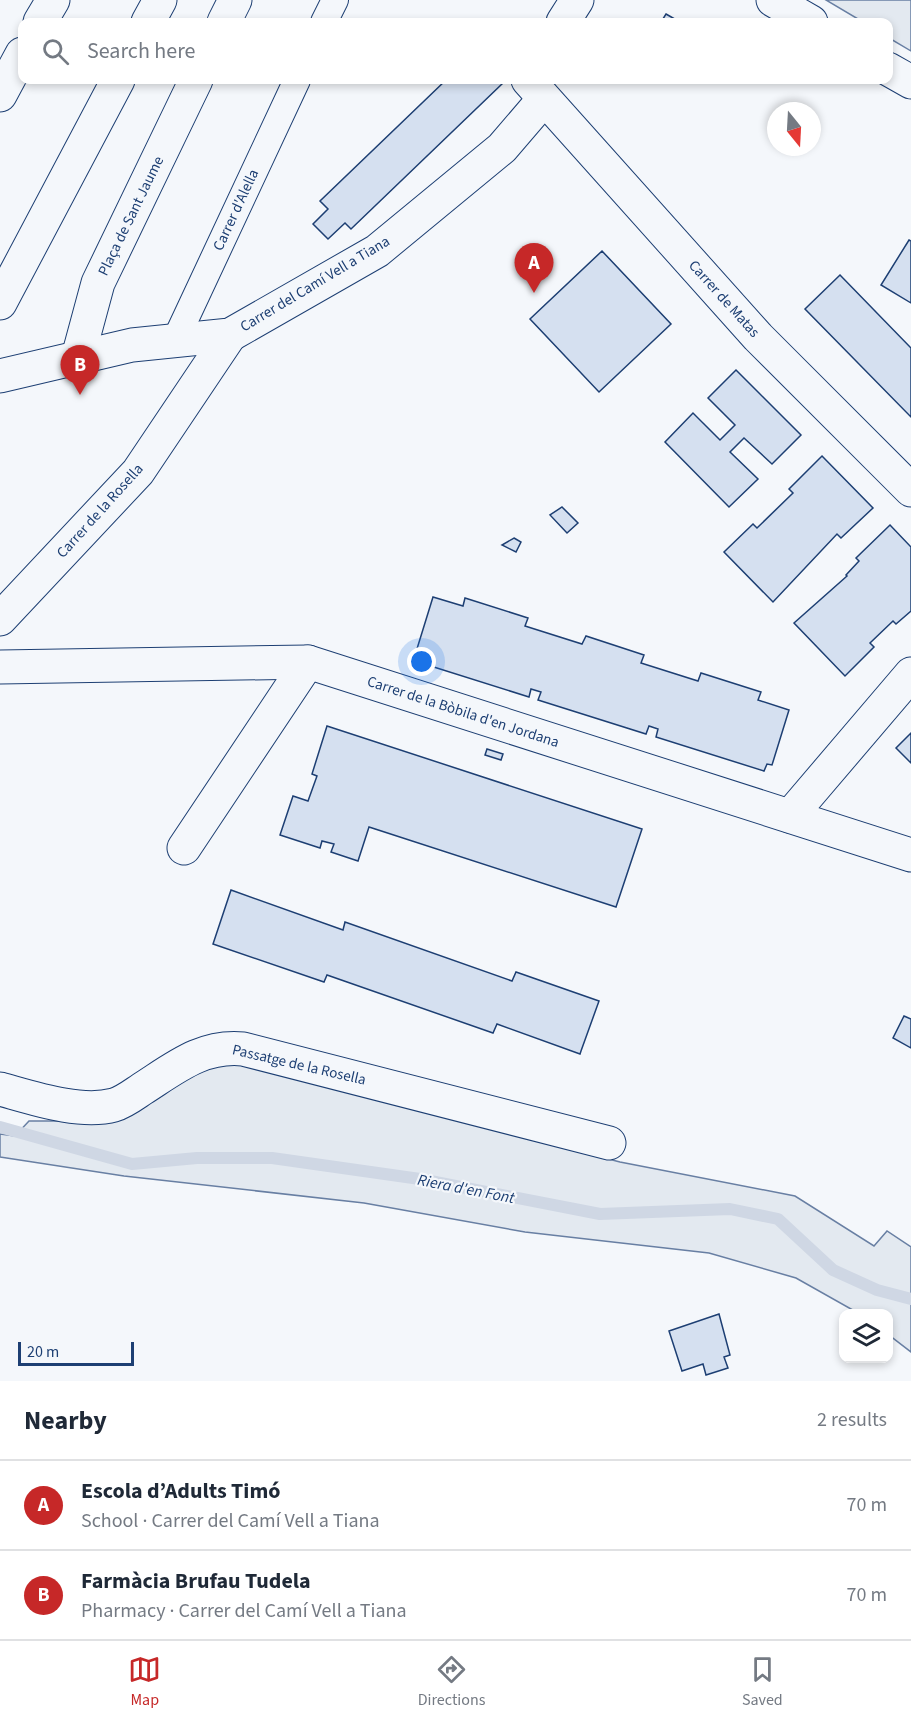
<!DOCTYPE html>
<meta charset="utf-8">
<style>
:root{--surface:#fff;--page:#f6f6f7;--text:#1f2937;--muted:#747a83;--line:#e0e1e3;--accent:#c62828}
body{margin:0;font-family:"Source Sans 3",sans-serif;background:var(--page);color:var(--text)}
.controls{position:absolute;right:18px;bottom:18px;display:grid;overflow:hidden;border-radius:12px;box-shadow:0 3px 9px #0003}
.controls button{width:54px;height:54px;display:grid;place-items:center;padding:0;border:0;border-bottom:2px solid var(--line);background:var(--surface);color:var(--text);font:30px sans-serif}
.compass{position:absolute;left:767px;top:102px;width:54px;height:54px;border-radius:50%;background:var(--surface);box-shadow:0 3px 9px #0003;rotate:162deg}
.scale{position:absolute;left:18px;bottom:15px;width:116px;box-sizing:border-box;padding-left:6px;border:3px solid #1d3f73;border-top:0;font-size:16px;line-height:21px;white-space:nowrap;color:#1d3f73;-webkit-text-stroke:4px #f4f7fb;paint-order:stroke}
.you{position:absolute;left:422px;top:662px;width:21px;height:21px;margin:-15px;border:4px solid #fff;border-radius:50%;background:#1a73e8;box-shadow:0 0 0 9px #1a73e833}
.badge{display:grid;place-items:center;width:39px;height:39px;border-radius:50%;background:var(--accent);color:#fff;font-size:20px;font-weight:700}
.pin{position:absolute;translate:-50% -50px;filter:drop-shadow(0 2px 3px #0008)}
.pin::after{content:'';position:absolute;top:32px;width:21px;height:18px;background:inherit;clip-path:polygon(0 0,100% 0,50% 100%)}
.list{margin:0;padding:0;list-style:none}
h2{display:flex;justify-content:space-between;align-items:center;height:78px;margin:0;padding:0 24px;font-size:26px}
h2 small{font-size:20px;font-weight:400;color:var(--muted)}
.list li{display:grid;grid-template-columns:39px 1fr auto;gap:18px;align-items:center;box-sizing:border-box;height:90px;padding:0 24px;border-top:2px solid var(--line)}
.list b{display:block;font-size:22px;white-space:nowrap}
.list p{margin:0;font-size:20px;white-space:nowrap;color:var(--muted)}
.list em{font-size:20px;font-style:normal;color:var(--muted)}
.icon{flex:none;width:33px;height:33px;fill:none;stroke:currentColor;stroke-width:2;stroke-linecap:round;stroke-linejoin:round}
.map{position:relative;flex:none;width:911px;height:1381px;overflow:hidden}
.search{position:absolute;background:var(--surface);box-shadow:0 3px 9px #0003;left:18px;right:18px;top:18px;height:66px;display:flex;align-items:center;gap:15px;box-sizing:border-box;padding:0 21px;border-radius:12px;color:var(--muted);font-size:22px}
.sheet{height:258px;background:var(--surface)}
nav{display:flex;justify-content:space-around;align-items:center;box-sizing:border-box;height:84px;border-top:2px solid var(--line);background:var(--surface);font-size:16px;color:var(--muted)}
nav a{display:grid;justify-items:center;gap:3px}
nav .on{color:var(--accent)}
.map>svg:first-child{display:block}
.green{fill:#e3e9f0;stroke:#687fa3;stroke-width:1.5}
.lines{fill:none;stroke-linecap:round;stroke-linejoin:round}
.stream{stroke:#cfd7e4;stroke-width:12}
.building{fill:#d5e0f0;stroke:#1d3f73;stroke-width:1.5}
.pedestrian-casing{stroke:#1d3f73;stroke-width:28}
.minor-casing{stroke:#1d3f73;stroke-width:35}
.pedestrian{stroke:#f4f7fb;stroke-width:26}
.minor{stroke:#f4f7fb;stroke-width:33}
.labels{text-anchor:middle;dominant-baseline:central;stroke-width:4.5;stroke-linejoin:round;paint-order:stroke}
.street-label{font-size:15px;fill:#1d3f73;stroke:#f4f7fb}
.water-label{font-size:16px;font-style:italic;fill:#1d3f73;stroke:#f4f7fb}
</style>
<div class="map">
<svg width="911" height="1381" viewBox="0 0 911 1381">
<rect width="100%" height="100%" fill="#f4f7fb"/>
<!-- green -->
<g class="green">
<polygon points="826,0 911,0 911,51 889,38 888,22 863,22"/>
<polygon points="225,1062 254,1067 620,1162 795,1196 874,1246 887,1231 911,1247 911,1352 889,1335 888,1314 858,1313 796,1278 709,1253 525,1232 364,1203 124,1176 0,1157 0,1134 15,1136 29,1121 106,1121 196,1070"/>
</g>
<g class="lines">
<!-- stream -->
<polyline class="stream" points="0,1127 132,1164 197,1158 272,1158 420,1179 600,1214 730,1209 778,1219 833,1270 877,1290 911,1299"/>
</g>
<!-- building -->
<g class="building">
<polygon points="666,14 680,22 661,22"/>
<polygon points="446,80 500,80 503,83 351,229 345,223 328,239 313,224 328,209 320,201"/>
<polygon points="909,240 911,241 911,303 881,285"/>
<polygon points="602,251 671,324 599,392 530,319"/>
<polygon points="840,275 911,348 911,417 805,309"/>
<polygon points="736,370 801,435 772,464 744,438 730,452 758,479 729,507 665,442 693,413 720,440 735,425 708,398"/>
<polygon points="822,456 873,508 841,538 837,534 773,602 724,552 753,524 757,528 793,493 789,489"/>
<polygon points="562,507 578,523 567,533 550,515"/>
<polygon points="890,525 911,547 911,611 896,624 893,621 870,643 874,647 845,676 794,623 847,576 846,575 859,561 856,558"/>
<polygon points="514,538 521,542 516,552 502,545"/>
<polygon points="433,597 463,606 465,598 528,618 525,626 582,644 586,636 644,655 641,663 698,681 701,673 761,692 758,700 789,710 772,765 767,764 764,771 656,737 658,729 649,726 646,734 538,700 541,692 531,689 529,697 421,663 424,655 416,652"/>
<polygon points="327,726 642,829 616,907 369,827 358,861 331,852 334,844 322,841 320,848 280,835 293,796 308,801 317,776 312,774"/>
<polygon points="911,733 911,763 896,748"/>
<polygon points="487,749 503,754 501,760 485,755"/>
<polygon points="231,890 343,930 345,922 512,981 516,972 599,1001 581,1051 580,1054 497,1024 493,1033 327,975 324,982 213,944"/>
<polygon points="904,1016 911,1019 911,1048 893,1038"/>
<polygon points="719,1314 730,1355 724,1357 728,1368 706,1375 703,1364 682,1371 669,1331"/>
</g>
<g class="lines">
<defs>
<g id="pedestrian">
<polyline points="324,22 335,0"/>
<polyline points="175,341 297,80"/>
</g>
<g id="minor">
<polyline points="773,0 811,22"/>
<polyline points="40,22 53,0"/>
<polyline points="148,22 160,0"/>
<polyline points="224,22 235,0"/>
<polyline points="563,22 577,0"/>
<polyline points="888,69 911,82"/>
<polyline points="528,80 758,337 911,490"/>
<polyline points="0,95 22,54"/>
<polyline points="0,303 118,80"/>
<polyline points="78,357 98,283 196,80"/>
<polyline points="0,376 132,345 230,335 377,251 502,148 544,99"/>
<polyline points="0,619 138,472 230,335"/>
<polyline points="0,667 308,662 911,855"/>
<polyline points="790,816 911,674"/>
<polyline points="184,848 308,662"/>
<path d="M 0,1089 C 33,1098 80,1114 114,1105 C 124,1102 133,1095 142,1089 C 175,1068 202,1045 243,1049 L 609,1143"/>
</g>
</defs>
<!-- pedestrian casing -->
<use href="#pedestrian" class="pedestrian-casing"/>
<!-- minor casing -->
<use href="#minor" class="minor-casing"/>
<!-- pedestrian -->
<use href="#pedestrian" class="pedestrian"/>
<!-- minor -->
<use href="#minor" class="minor"/>
</g>
<g class="labels">
<!-- street labels -->
<g class="street-label">
<text transform="translate(236 210) rotate(-65)">Carrer d'Alella</text>
<text transform="translate(131 216) rotate(-64)">Plaça de Sant Jaume</text>
<text transform="translate(315 284) rotate(-31)">Carrer del Camí Vell a Tiana</text>
<text transform="translate(724 299) rotate(48)">Carrer de Matas</text>
<text transform="translate(100 511) rotate(-48)">Carrer de la Rosella</text>
<text transform="translate(463 712) rotate(18)">Carrer de la Bòbila d'en Jordana</text>
<text transform="translate(299 1065) rotate(13)">Passatge de la Rosella</text>
</g>
<!-- water labels -->
<g class="water-label">
<text transform="translate(466 1189) rotate(11)">Riera d'en Font</text>
</g>
</g>
</svg>
<div class="controls">
<button><svg class="icon" aria-label="layers" viewBox="0 0 24 24"><path d="M12 4l9 5-9 5-9-5zM3 14l9 5 9-5"/></svg></button>
</div>
<svg class="compass" viewBox="-18 -18 36 36"><path d="M0-13l5 13h-10z" fill="#e53935"/><path d="M0 13l5-13h-10z" fill="#747a83"/></svg>
<div class="scale">20 m</div>
<div class="you"></div>
<div class="pin badge" style="left:534px;top:293px">A</div>
<div class="pin badge" style="left:80px;top:395px">B</div>
<div class="search"><svg class="icon" aria-label="search" viewBox="0 0 24 24"><circle cx="10" cy="10" r="6"/><path d="M15 15l6 6"/></svg>Search here</div>
</div>
<section class="sheet">
<h2>Nearby<small>2 results</small></h2>
<ul class="list">
<li><span class="badge">A</span><div><b>Escola d’Adults Timó</b><p>School · Carrer del Camí Vell a Tiana</p></div><em>70 m</em></li>
<li><span class="badge">B</span><div><b>Farmàcia Brufau Tudela</b><p>Pharmacy · Carrer del Camí Vell a Tiana</p></div><em>70 m</em></li>
</ul>
</section>
<nav>
<a class="on"><svg class="icon" aria-label="map" viewBox="0 0 24 24"><path d="M3 6l6-2 6 2 6-2v14l-6 2-6-2-6 2zM9 4v14M15 6v14"/></svg>Map</a>
<a><svg class="icon" aria-label="directions" viewBox="0 0 24 24"><path d="M12 3l9 9-9 9-9-9zM9 14v-3h6M13 9l2 2-2 2"/></svg>Directions</a>
<a><svg class="icon" aria-label="saved" viewBox="0 0 24 24"><path d="M7 4h10v16l-5-4-5 4z"/></svg>Saved</a>
</nav>
